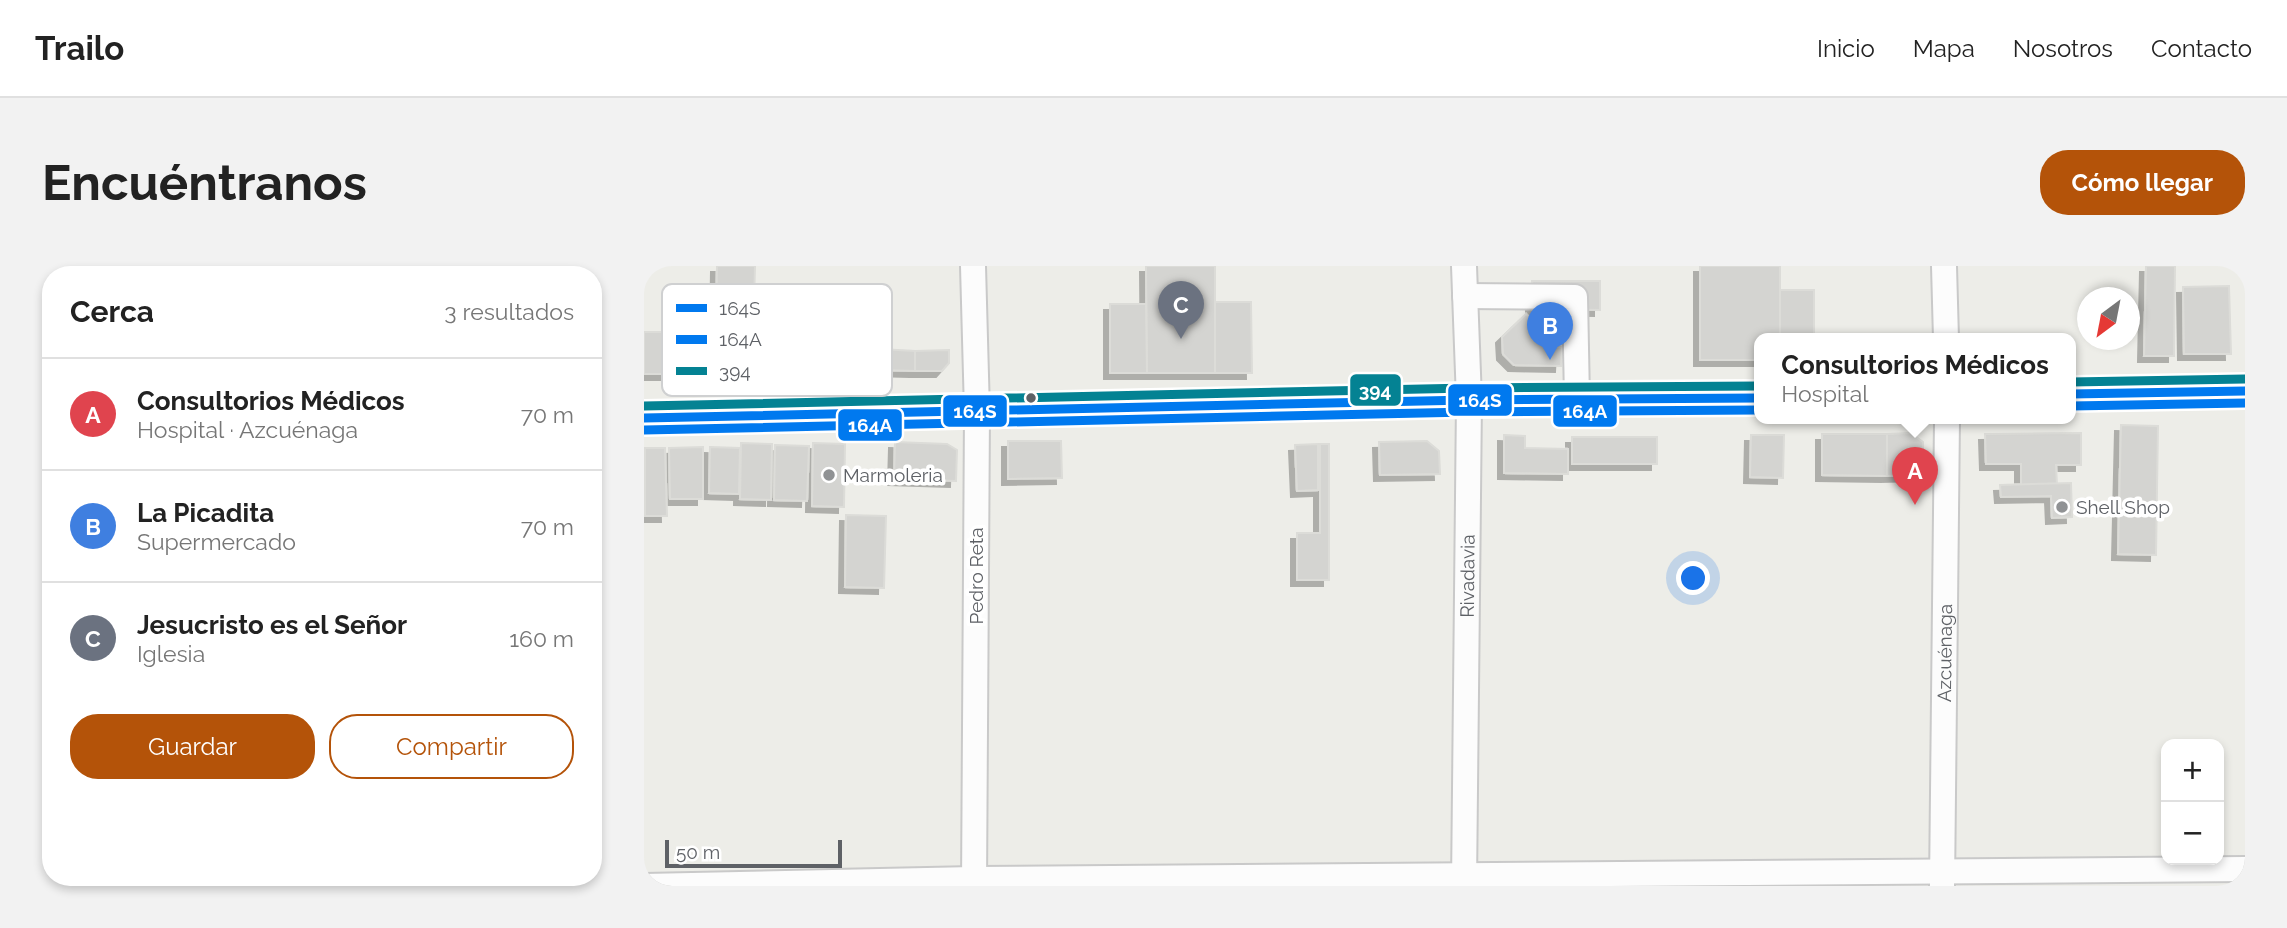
<!DOCTYPE html>
<html lang="es">
<meta charset="utf-8">
<style>
:root{--surface:#fff;--page:#f2f2f2;--text:#222;--muted:#767676;--line:#e0e0e0;--accent:#b45309}
body{margin:0;font-family:Raleway,sans-serif;background:var(--page);color:var(--text)}
.controls{position:absolute;right:21px;bottom:21px;display:grid;overflow:hidden;border-radius:14px;box-shadow:0 4px 10px #0003}
.controls button{width:63px;height:63px;display:grid;place-items:center;padding:0;border:0;border-bottom:2px solid var(--line);background:var(--surface);color:var(--text);font:35px sans-serif}
.compass{position:absolute;left:1433px;top:21px;width:63px;height:63px;border-radius:50%;background:var(--surface);box-shadow:0 4px 10px #0003;rotate:212deg}
.scale{position:absolute;left:21px;bottom:18px;width:177px;box-sizing:border-box;padding-left:7px;border:4px solid #5e6166;border-top:0;font-size:19px;line-height:24px;white-space:nowrap;color:#5e6166;-webkit-text-stroke:5px #fff;paint-order:stroke}
.you{position:absolute;left:1050px;top:313px;width:24px;height:24px;margin:-18px;border:5px solid #fff;border-radius:50%;background:#1a73e8;box-shadow:0 0 0 10px #1a73e833}
.badge{display:grid;place-items:center;width:46px;height:46px;border-radius:50%;background:var(--accent);color:#fff;font-size:23px;font-weight:700}
.pin{position:absolute;translate:-50% -58px;filter:drop-shadow(0 2px 4px #0008)}
.pin::after{content:'';position:absolute;top:37px;width:24px;height:21px;background:inherit;clip-path:polygon(0 0,100% 0,50% 100%)}
.popup{position:absolute;left:1110px;top:67px;width:322px;height:91px;box-sizing:border-box;display:grid;place-content:center;border-radius:14px;background:var(--surface);filter:drop-shadow(0 2px 5px #0005);font-size:23px;white-space:nowrap;color:var(--muted)}
.popup b{font-size:26px;color:var(--text)}
.popup::after{content:'';position:absolute;left:50%;top:100%;margin-left:-14px;border:14px solid transparent;border-top-color:var(--surface)}
.list{margin:0;padding:0;list-style:none}
h2{display:flex;justify-content:space-between;align-items:center;height:91px;margin:0;padding:0 28px;font-size:30px}
h2 small{font-size:23px;font-weight:400;color:var(--muted)}
.list li{display:grid;grid-template-columns:46px 1fr auto;gap:21px;align-items:center;box-sizing:border-box;height:112px;padding:0 28px;border-top:2px solid var(--line)}
.list b{display:block;font-size:26px;white-space:nowrap}
.list p{margin:0;font-size:23px;white-space:nowrap;color:var(--muted)}
.list em{font-size:23px;font-style:normal;color:var(--muted)}
.actions{display:flex;gap:14px;padding:21px 28px}
.actions a{flex:1;padding:16px 0;border:2px solid var(--accent);border-radius:28px;text-align:center;font-size:24px;color:var(--accent)}
.actions .main{background:var(--accent);color:#fff}
.map{position:relative;flex:none;width:1601px;height:620px;overflow:hidden;border-radius:28px}
header{display:flex;align-items:center;gap:42px;box-sizing:border-box;height:98px;padding:0 35px;background:var(--surface);border-bottom:2px solid var(--line)}
header strong{font-size:33px}
nav{display:flex;gap:38px;margin-inline-start:auto;font-size:24px}
.intro{display:flex;align-items:center;justify-content:space-between;box-sizing:border-box;height:168px;padding:0 42px}
h1{margin:0;font-size:49px}
.button{padding:18px 32px;border-radius:28px;background:var(--accent);color:#fff;font-size:24px;font-weight:700}
main{display:flex;gap:42px;padding:0 42px}
aside{flex:1;background:var(--surface);border-radius:28px;box-shadow:0 4px 10px #0003}
.map>svg:first-child{display:block}
.building{fill:#d4d4d1;stroke:#dcdcd8;stroke-width:2;filter:url(#shadow)}
.lines{fill:none;stroke-linecap:round;stroke-linejoin:round}
.minor-casing{stroke:#c9c9c9;stroke-width:28}
.major-casing{stroke:#d4cdb8;stroke-width:35}
.minor{stroke:#fcfcfc;stroke-width:24}
.major{stroke:#f2f1e9;stroke-width:32}
.bus-1-casing{stroke:#fff;stroke-width:14}
.bus-2-casing{stroke:#fff;stroke-width:14}
.bus-3-casing{stroke:#fff;stroke-width:14}
.bus-1{stroke:#0079ef;stroke-width:9}
.bus-2{stroke:#0079ef;stroke-width:9}
.bus-3{stroke:#048293;stroke-width:9}
.bus-dot{fill:#5e6166;stroke:#fff;stroke-width:2.5}
.poi-dot{fill:#909294;stroke:#fff;stroke-width:2.5}
.labels{text-anchor:middle;dominant-baseline:central;stroke-width:7;stroke-linejoin:round;paint-order:stroke}
.poi-label{font-size:19px;fill:#5e6166;stroke:#fff;text-anchor:start}
.street-label{font-size:19px;fill:#5e6166;stroke:#fff}
.key{fill:#fff;stroke:#cfd0d1;stroke-width:2}
.key-label{font-size:19px;fill:#5e6166}
.line-badge{stroke:#fff;stroke-width:2.5}
.badge-label{font-size:19px;text-anchor:middle;font-weight:bold;fill:#fff}
</style>
<header>
<strong>Trailo</strong>
<nav><a>Inicio</a><a>Mapa</a><a>Nosotros</a><a>Contacto</a></nav>
</header>
<div class="intro"><h1>Encuéntranos</h1><a class="button">Cómo llegar</a></div>
<main>
<aside>
<h2>Cerca<small>3 resultados</small></h2>
<ul class="list">
<li><span class="badge" style="background:#e0444e">A</span><div><b>Consultorios Médicos</b><p>Hospital · Azcuénaga</p></div><em>70 m</em></li>
<li><span class="badge" style="background:#3f7fe0">B</span><div><b>La Picadita</b><p>Supermercado</p></div><em>70 m</em></li>
<li><span class="badge" style="background:#6b7280">C</span><div><b>Jesucristo es el Señor</b><p>Iglesia</p></div><em>160 m</em></li>
</ul>
<div class="actions"><a class="main">Guardar</a><a>Compartir</a></div>
</aside>
<div class="map">
<svg width="1601" height="620" viewBox="0 0 1601 620">
<defs>
<filter id="shadow"><feDropShadow dx="-6" dy="6" stdDeviation="0" flood-color="#0004"/></filter>
</defs>
<rect width="100%" height="100%" fill="#edede8"/>
<!-- building -->
<g class="building">
<polygon points="73,0 111,0 108,111 71,110"/>
<polygon points="502,0 571,0 571,107 503,107"/>
<polygon points="1056,0 1136,0 1136,73 1115,73 1115,94 1056,94"/>
<polygon points="1502,0 1531,0 1530,90 1500,90"/>
<polygon points="888,15 956,15 956,44 888,43"/>
<polygon points="1585,20 1587,88 1540,88 1539,21"/>
<polygon points="121,23 188,25 187,90 120,88"/>
<rect x="1136" y="24" width="34" height="49"/>
<polygon points="194,32 234,33 233,85 192,84"/>
<polygon points="571,36 607,36 608,107 571,107"/>
<polygon points="466,38 502,38 503,107 466,107"/>
<polygon points="882,48 901,68 900,81 918,81 917,100 870,99 859,88 858,71"/>
<rect x="31" y="59" width="38" height="50"/>
<rect x="0" y="66" width="28" height="42"/>
<polygon points="236,83 271,85 271,105 235,104"/>
<polygon points="305,84 305,97 298,105 271,105 271,85"/>
<polygon points="1477,159 1514,160 1512,289 1474,288"/>
<polygon points="1267,167 1279,176 1279,209 1243,210 1243,168"/>
<polygon points="1437,167 1437,199 1412,199 1413,219 1377,219 1377,198 1342,198 1341,168"/>
<polygon points="1178,168 1243,168 1243,210 1178,209"/>
<polygon points="860,169 881,170 881,182 924,183 924,208 860,207"/>
<polygon points="1107,169 1140,169 1139,212 1106,211"/>
<rect x="928" y="171" width="85" height="27"/>
<polygon points="364,175 417,175 418,212 364,213"/>
<polygon points="783,175 795,185 796,208 736,209 735,176"/>
<polygon points="251,176 303,178 313,184 312,215 250,213"/>
<polygon points="97,177 128,178 127,234 96,233"/>
<polygon points="169,177 201,178 200,241 168,240"/>
<polygon points="674,178 674,224 653,225 651,179"/>
<polygon points="676,178 685,178 685,314 653,314 653,267 676,267"/>
<polygon points="131,179 165,180 163,235 130,234"/>
<polygon points="59,181 59,233 26,233 25,182"/>
<polygon points="66,181 96,182 95,228 65,227"/>
<polygon points="1,182 21,182 23,250 1,250"/>
<polygon points="1427,217 1428,251 1408,252 1407,230 1357,231 1356,219"/>
<polygon points="202,249 242,250 240,322 201,321"/>
</g>
<g class="lines">
<defs>
<g id="minor">
<polyline points="329,0 333,146 330,620"/>
<polyline points="1300,0 1302,73"/>
<polyline points="821,30 931,31 933,133"/>
<polyline points="0,620 330,613 1601,603"/>
<path id="s1" d="M 820,620 L 825,134 L 820,0"/>
<path id="s2" d="M 1298,620 L 1303,153"/>
</g>
<g id="major">
<polyline points="1427,128 1601,125"/>
<polyline points="0,152 825,134 1115,132"/>
</g>
</defs>
<!-- minor casing -->
<use href="#minor" class="minor-casing"/>
<!-- major casing -->
<use href="#major" class="major-casing"/>
<!-- minor -->
<use href="#minor" class="minor"/>
<!-- major -->
<use href="#major" class="major"/>
<defs>
<g id="bus-1">
<polyline points="1427,128 1601,125"/>
<polyline points="0,152 825,134 1115,132"/>
</g>
<g id="bus-2">
<polyline points="1427,140 1601,137"/>
<polyline points="0,164 825,146 1115,144"/>
</g>
<g id="bus-3">
<polyline points="1427,116 1601,113"/>
<polyline points="0,140 825,122 1115,120"/>
</g>
</defs>
<!-- bus-1 casing -->
<use href="#bus-1" class="bus-1-casing"/>
<!-- bus-2 casing -->
<use href="#bus-2" class="bus-2-casing"/>
<!-- bus-3 casing -->
<use href="#bus-3" class="bus-3-casing"/>
<!-- bus-1 -->
<use href="#bus-1" class="bus-1"/>
<!-- bus-2 -->
<use href="#bus-2" class="bus-2"/>
<!-- bus-3 -->
<use href="#bus-3" class="bus-3"/>
</g>
<!-- markers -->
<circle class="bus-dot" cx="387" cy="132" r="6"/>
<g class="poi-dot">
<circle cx="185" cy="209" r="7"/>
<circle cx="1418" cy="241" r="7"/>
</g>
<g class="labels">
<!-- poi labels -->
<g class="poi-label">
<text x="199" y="209">Marmoleria</text>
<text x="1432" y="241">Shell Shop</text>
</g>
<!-- street labels -->
<g class="street-label">
<text transform="translate(332 310) rotate(-90)">Pedro Reta</text>
<text stroke="none"><textPath href="#s1" startOffset="310">Rivadavia</textPath></text>
<text stroke="none"><textPath href="#s2" startOffset="233">Azcuénaga</textPath></text>
</g>
</g>
<!-- legend -->
<rect x="18" y="18" width="230" height="112" rx="10" class="key"/>
<rect x="32" y="38" width="31" height="8" fill="#0079ef"/>
<rect x="32" y="69" width="31" height="9" fill="#0079ef"/>
<rect x="32" y="101" width="31" height="8" fill="#048293"/>
<g class="key-label">
<text x="75" y="49">164S</text>
<text x="75" y="80">164A</text>
<text x="75" y="112">394</text>
</g>
<g class="line-badge">
<rect x="705" y="107" width="53" height="34" rx="7" fill="#048293"/>
<rect x="803" y="117" width="66" height="34" rx="7" fill="#0079ef"/>
<rect x="298" y="128" width="66" height="34" rx="7" fill="#0079ef"/>
<rect x="908" y="128" width="66" height="34" rx="7" fill="#0079ef"/>
<rect x="193" y="142" width="66" height="34" rx="7" fill="#0079ef"/>
</g>
<g class="badge-label">
<text x="731" y="131">394</text>
<text x="836" y="141">164S</text>
<text x="331" y="152">164S</text>
<text x="941" y="152">164A</text>
<text x="226" y="166">164A</text>
</g>
</svg>
<div class="controls">
<button>+</button>
<button>−</button>
</div>
<svg class="compass" viewBox="-18 -18 36 36"><path d="M0-13l5 13h-10z" fill="#e53935"/><path d="M0 13l5-13h-10z" fill="#767676"/></svg>
<div class="scale">50 m</div>
<div class="you"></div>
<div class="pin badge" style="left:1271px;top:239px;background:#e0444e">A</div>
<div class="popup"><b>Consultorios Médicos</b>Hospital</div>
<div class="pin badge" style="left:906px;top:94px;background:#3f7fe0">B</div>
<div class="pin badge" style="left:537px;top:73px;background:#6b7280">C</div>
</div>
</main>
